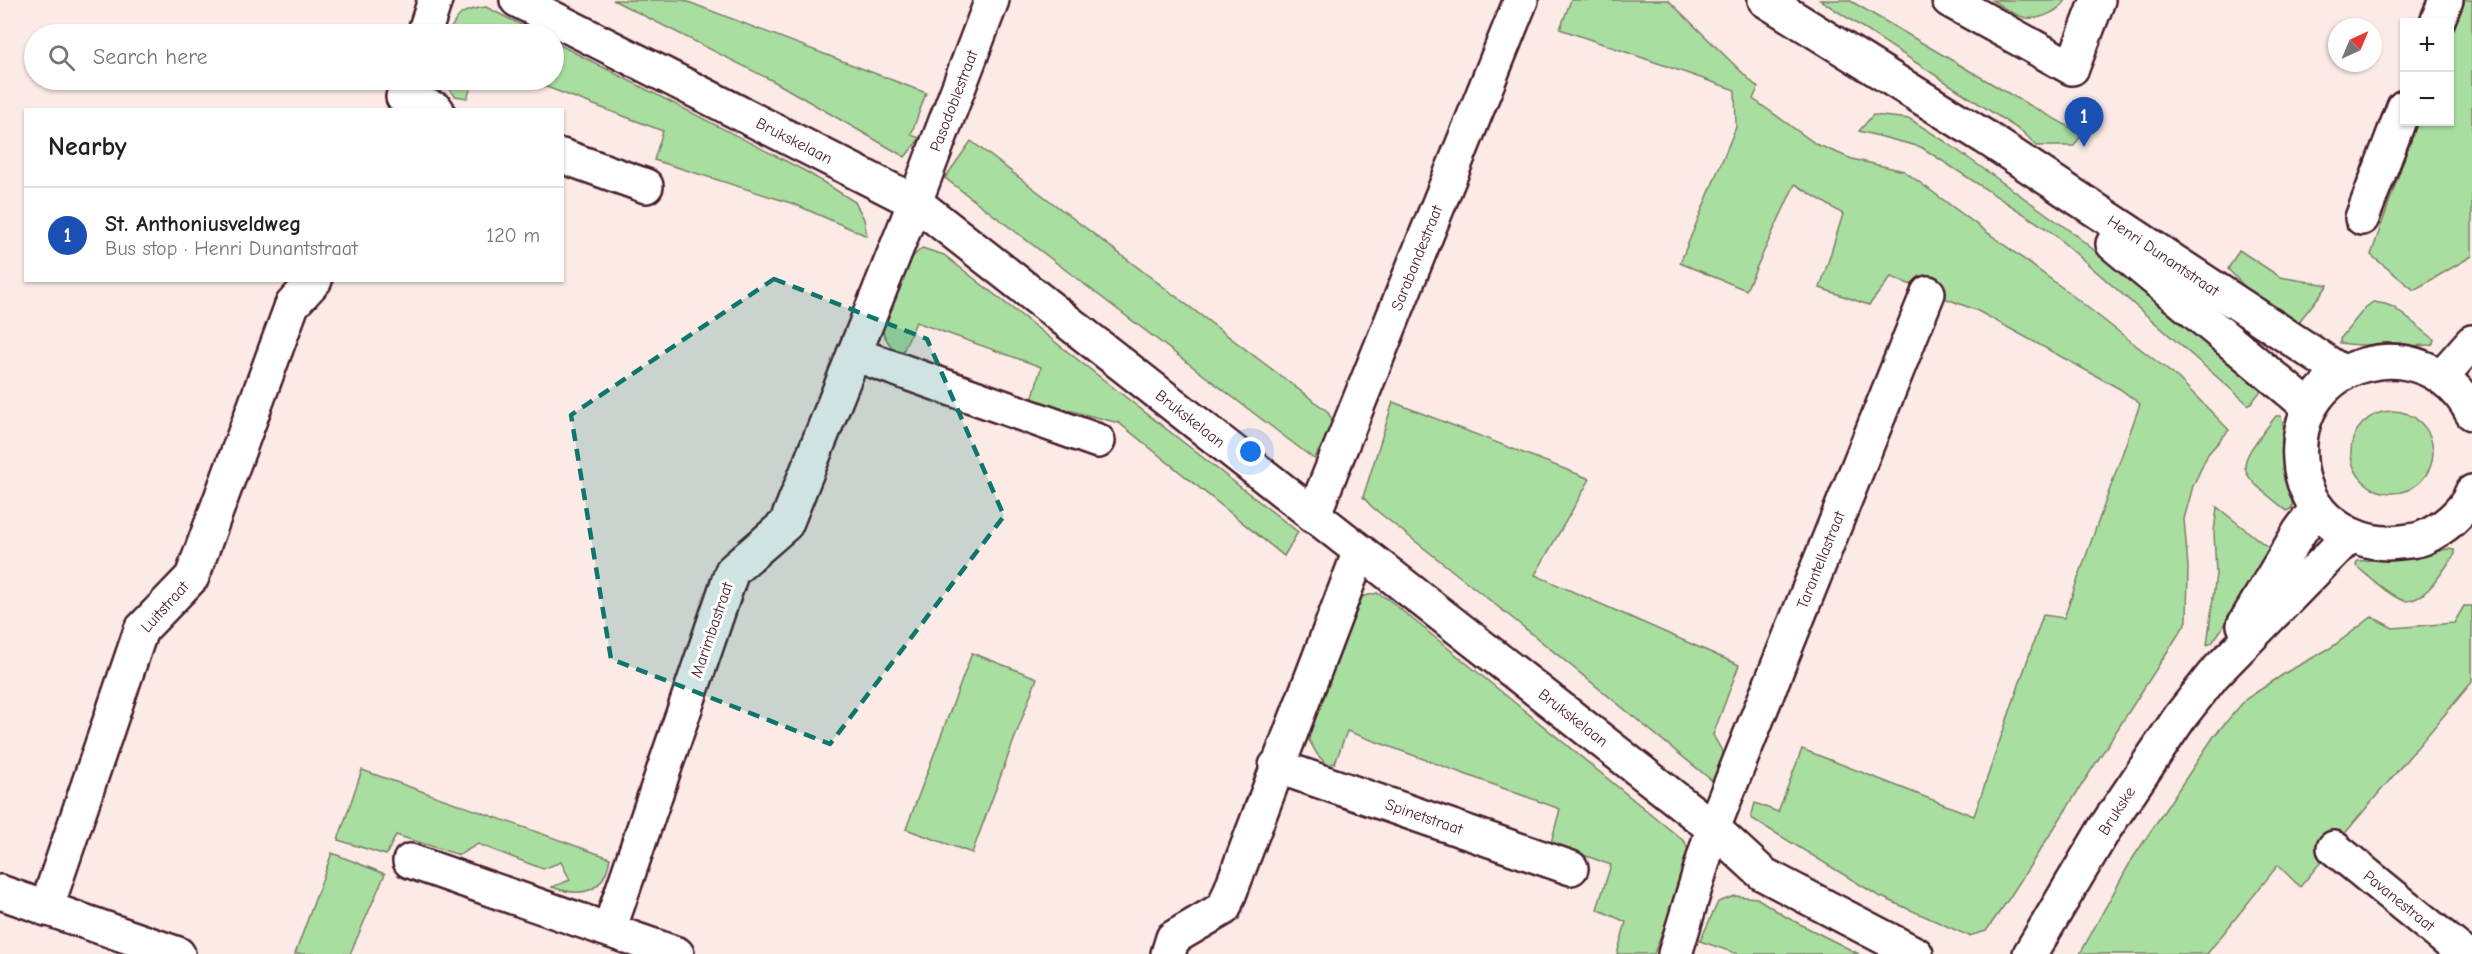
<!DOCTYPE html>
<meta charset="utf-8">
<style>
:root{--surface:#fff;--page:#f6f6f6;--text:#202124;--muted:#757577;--line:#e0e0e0;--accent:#111827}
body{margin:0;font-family:"Comic Neue",sans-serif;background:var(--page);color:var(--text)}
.controls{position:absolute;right:18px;top:18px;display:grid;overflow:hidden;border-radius:0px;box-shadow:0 2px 4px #0004}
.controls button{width:54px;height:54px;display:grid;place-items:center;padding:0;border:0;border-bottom:2px solid var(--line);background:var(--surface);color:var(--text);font:30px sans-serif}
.compass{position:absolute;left:2328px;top:18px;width:54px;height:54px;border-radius:50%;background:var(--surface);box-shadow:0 2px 4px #0004;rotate:44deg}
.you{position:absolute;left:1251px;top:452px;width:21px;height:21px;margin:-15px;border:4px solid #fff;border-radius:50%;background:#1a73e8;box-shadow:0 0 0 9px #1a73e833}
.badge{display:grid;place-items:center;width:39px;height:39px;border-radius:50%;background:var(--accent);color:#fff;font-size:20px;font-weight:700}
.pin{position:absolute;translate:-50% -50px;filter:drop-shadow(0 2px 3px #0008)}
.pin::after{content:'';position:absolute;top:32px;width:21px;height:18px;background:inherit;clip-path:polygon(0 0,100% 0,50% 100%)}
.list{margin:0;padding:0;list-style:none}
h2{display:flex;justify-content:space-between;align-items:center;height:78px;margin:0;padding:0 24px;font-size:26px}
h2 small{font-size:20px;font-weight:400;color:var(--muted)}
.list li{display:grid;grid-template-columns:39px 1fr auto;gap:18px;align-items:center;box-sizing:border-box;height:96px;padding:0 24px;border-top:2px solid var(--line)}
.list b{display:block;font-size:22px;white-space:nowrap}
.list p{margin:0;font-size:20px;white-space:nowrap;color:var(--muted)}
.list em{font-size:20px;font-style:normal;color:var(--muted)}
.icon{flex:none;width:33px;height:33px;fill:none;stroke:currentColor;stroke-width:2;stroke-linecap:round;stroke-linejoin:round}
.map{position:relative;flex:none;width:2472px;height:954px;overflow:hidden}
.search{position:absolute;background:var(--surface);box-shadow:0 2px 4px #0004;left:24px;top:24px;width:540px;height:66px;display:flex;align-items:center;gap:15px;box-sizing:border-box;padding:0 21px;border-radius:33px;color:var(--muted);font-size:22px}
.panel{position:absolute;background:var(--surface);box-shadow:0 2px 4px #0004;left:24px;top:108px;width:540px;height:174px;border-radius:0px}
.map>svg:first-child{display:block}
.green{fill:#a9dea1;stroke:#7a7e66;stroke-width:1.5}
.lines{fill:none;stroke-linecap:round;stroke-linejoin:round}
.minor-casing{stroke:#4a1f2b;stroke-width:38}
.tertiary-casing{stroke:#4a1f2b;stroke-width:38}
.minor{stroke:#fff;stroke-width:33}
.tertiary{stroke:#fff;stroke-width:33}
.marked{fill:#0f766e;fill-opacity:0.2;stroke:#0f766e;stroke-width:4.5;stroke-dasharray:12 8;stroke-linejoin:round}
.labels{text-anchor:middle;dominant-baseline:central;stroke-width:6;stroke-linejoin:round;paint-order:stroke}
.street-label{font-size:16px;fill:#4a1f2b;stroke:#fff}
</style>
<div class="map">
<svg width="2472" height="954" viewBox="0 0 2472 954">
<rect width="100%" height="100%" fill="#fbeae6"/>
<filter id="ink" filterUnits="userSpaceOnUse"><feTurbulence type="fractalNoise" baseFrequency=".0167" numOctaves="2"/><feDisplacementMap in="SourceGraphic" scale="12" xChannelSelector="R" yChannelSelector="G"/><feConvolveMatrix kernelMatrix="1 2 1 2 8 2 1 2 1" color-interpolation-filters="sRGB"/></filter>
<g filter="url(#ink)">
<!-- green -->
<g class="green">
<polygon points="613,0 683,0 926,93 911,135 920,138 905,157 775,82"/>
<polygon points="1571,0 1668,0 1758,88 1753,99 1816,144 1852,159 1904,171 2064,289 2179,379 2229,430 2208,454 2193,486 2184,519 2188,567 2187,621 2008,900 1986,931 1969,936 1877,895 1751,818 1755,803 1778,812 1802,749 1974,816 2043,615 2064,618 2140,404 2120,389 1978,311 1891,277 1869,305 1820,288 1843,214 1795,184 1746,290 1680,263 1736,127 1735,90 1560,29"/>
<polygon points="1820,0 1849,0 2006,92 2082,134 2074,146 2037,146 2024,133"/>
<path d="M 1992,0 L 2066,0 C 2059,11 2040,20 2027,18 C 2016,17 2001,6 1992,0 Z"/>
<polygon points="2461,0 2472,0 2472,256 2414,290 2371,255 2417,122 2450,122 2450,25"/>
<path d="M 486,7 L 539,34 L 448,34 C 458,13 462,10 486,7 Z"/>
<polygon points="554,42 807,172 855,202 864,219 867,236 794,204 654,160 663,131 528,80 554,80"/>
<polygon points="441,80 474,80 467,98 455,96"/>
<polygon points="1873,115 1910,119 1946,142 2073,233 2178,319 2261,391 2249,405 2050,231 1921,147 1859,131"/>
<polygon points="971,141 1327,411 1334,423 1314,459 945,178"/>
<path d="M 922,248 L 944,255 L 1298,532 L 1284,556 L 1119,423 L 1032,401 L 1041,367 L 916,322 L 901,356 C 875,334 879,317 892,289 C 902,268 904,264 922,248 Z"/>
<polygon points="2239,250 2280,277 2328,285 2298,323 2255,298 2228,269"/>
<path d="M 2373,302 L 2385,304 L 2393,307 L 2434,339 L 2433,343 L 2431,345 C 2401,346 2370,347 2340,343 L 2340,339 L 2365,308 Z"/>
<polygon points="1393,402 1590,479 1535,575 1739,665 1713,735 1731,767 1715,783 1516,621 1372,507 1363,497"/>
<circle cx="2392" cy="452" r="41"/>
<path d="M 2276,416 L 2280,416 C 2287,430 2283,444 2285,459 C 2288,475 2293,491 2292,508 L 2287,511 C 2233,467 2233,471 2276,416 Z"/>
<polygon points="2217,507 2275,553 2212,643 2207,645 2216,574 2214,532"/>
<path d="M 2447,549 L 2454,550 L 2455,554 C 2444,568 2427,601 2406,601 C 2395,601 2366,574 2356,566 L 2357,561 L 2410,558 Z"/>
<polygon points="1377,593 1388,599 1685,842 1691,858 1654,954 1617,954 1626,922 1597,909 1611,865 1551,843 1560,809 1347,731 1335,763 1327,765 1317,754 1309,740 1312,720 1349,610 1361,597"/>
<polygon points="2464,606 2472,606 2472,682 2300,887 2278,865 2207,954 2080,954 2131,861 2214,736 2246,699 2287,672 2332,647 2372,617 2393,628 2454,623"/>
<polygon points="972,653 1037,678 972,853 906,829"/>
<path d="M 362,770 L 610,858 C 604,893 582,898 552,887 L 570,880 L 561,862 L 543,869 L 478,844 L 459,855 L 396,835 L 386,855 L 338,840 Z"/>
<polygon points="332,853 385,874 350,954 295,954"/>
<polygon points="1735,896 1757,898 1786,917 1859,954 1738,954 1700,941 1718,902"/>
</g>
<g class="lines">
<defs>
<g id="minor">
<polyline points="517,0 915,202 1713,828 1763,874 1916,954"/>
<polyline points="1949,0 2072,68 2098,0"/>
<polyline points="2437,22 2446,0"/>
<polyline points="424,34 435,0"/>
<polyline points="403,97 437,110"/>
<polyline points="562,156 646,186"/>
<polyline points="2362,218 2404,107"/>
<polyline points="854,354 1098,441"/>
<polyline points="2442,376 2472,342"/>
<polyline points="1313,516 1521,0"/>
<polyline points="2244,625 2300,531 2317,508"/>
<polyline points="1276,766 1571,868"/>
<polyline points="2334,848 2464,954"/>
<polyline points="410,861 677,954"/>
<polyline points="0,892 178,954"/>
<polyline points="46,909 141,630 192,577 292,305 315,280"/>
<polyline points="609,930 732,571 786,524 915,202 992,0"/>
<polyline points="1168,954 1173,938 1224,908 1360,551"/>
<polyline points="1675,954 1713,828 1928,293"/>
<polyline points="2030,954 2105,828 2180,717 2213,675 2350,535"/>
</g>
<g id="tertiary">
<polyline points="1765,0 1985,137 2343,373"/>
<polyline points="2113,244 2309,407"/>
<path d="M 2472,413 C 2425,323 2292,358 2300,460 C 2301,481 2310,502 2325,517 C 2345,536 2373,546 2400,542 C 2407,541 2416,541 2423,538 C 2442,530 2465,512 2472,492"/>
</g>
</defs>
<!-- minor casing -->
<use href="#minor" class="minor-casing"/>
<!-- tertiary casing -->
<use href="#tertiary" class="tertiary-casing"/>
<!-- minor -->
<use href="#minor" class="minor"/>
<!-- tertiary -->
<use href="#tertiary" class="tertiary"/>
</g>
</g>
<!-- marked area -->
<path class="marked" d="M 774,279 L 927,339 L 1004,516 L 830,744 L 611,659 L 571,415 Z"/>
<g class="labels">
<!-- street labels -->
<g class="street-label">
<text transform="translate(954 101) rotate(-69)">Pasodoblestraat</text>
<text transform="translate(794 141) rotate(27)">Brukskelaan</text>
<text transform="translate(2163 256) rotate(34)">Henri Dunantstraat</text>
<text transform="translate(1417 258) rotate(-68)">Sarabandestraat</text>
<text transform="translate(1190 419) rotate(38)">Brukskelaan</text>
<text transform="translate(1821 560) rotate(-68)">Tarantellastraat</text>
<text transform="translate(165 607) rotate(-48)">Luitstraat</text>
<text transform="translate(712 630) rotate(-71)">Marimbastraat</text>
<text transform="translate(1573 718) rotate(38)">Brukskelaan</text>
<text transform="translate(2117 811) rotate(-57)">Brukske</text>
<text transform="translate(1424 817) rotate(19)">Spinetstraat</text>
<text transform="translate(2399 901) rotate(39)">Pavanestraat</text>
</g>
</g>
</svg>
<div class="controls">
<button>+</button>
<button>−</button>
</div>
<svg class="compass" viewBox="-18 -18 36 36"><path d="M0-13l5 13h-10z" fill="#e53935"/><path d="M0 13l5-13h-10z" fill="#757577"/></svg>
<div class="you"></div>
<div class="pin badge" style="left:2084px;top:147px;background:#1a4fb4">1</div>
<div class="search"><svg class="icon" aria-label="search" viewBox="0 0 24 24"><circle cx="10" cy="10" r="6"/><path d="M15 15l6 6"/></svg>Search here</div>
<section class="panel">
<h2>Nearby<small></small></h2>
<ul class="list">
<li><span class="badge" style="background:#1a4fb4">1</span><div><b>St. Anthoniusveldweg</b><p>Bus stop · Henri Dunantstraat</p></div><em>120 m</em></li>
</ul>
</section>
</div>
